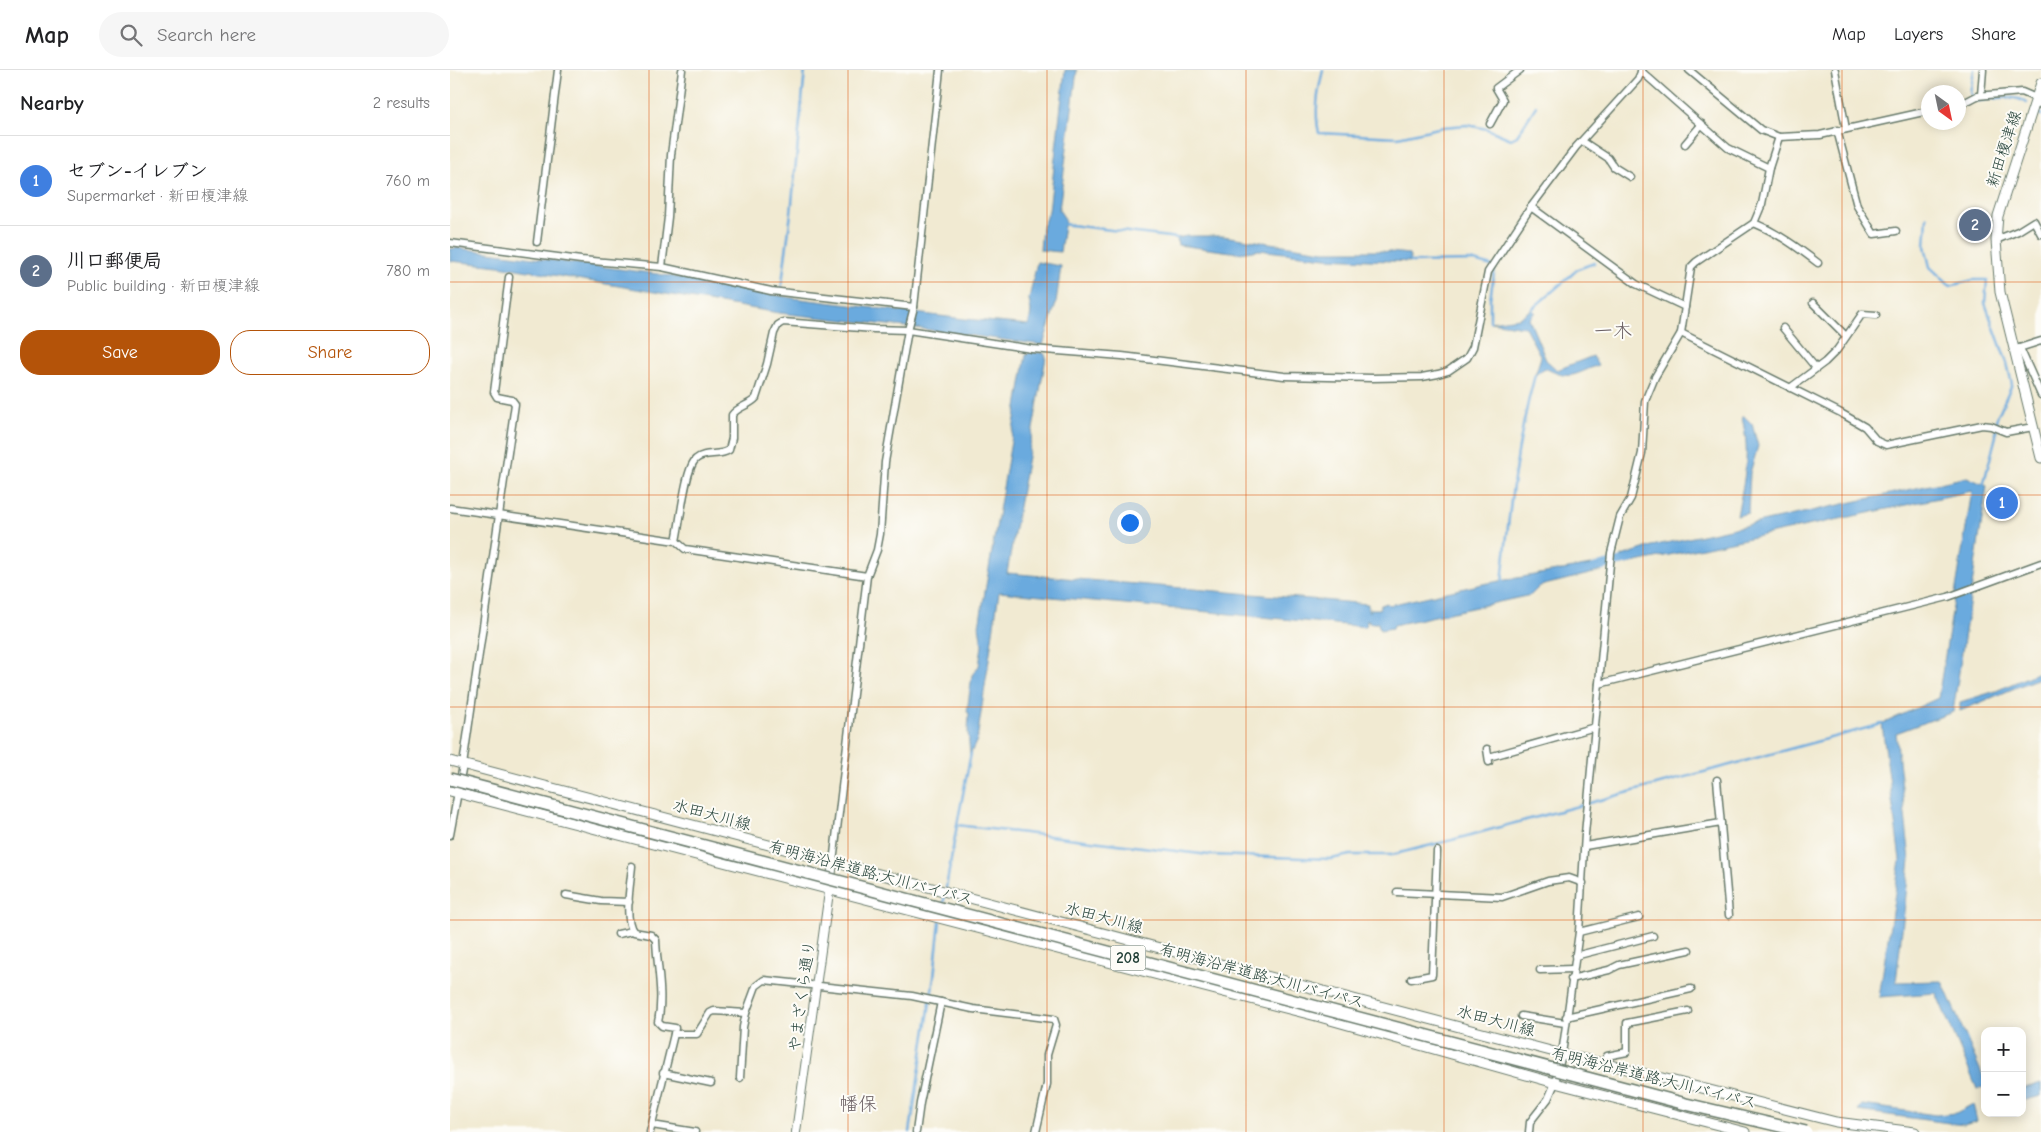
<!DOCTYPE html>
<meta charset="utf-8">
<style>
:root{--surface:#fff;--page:#f6f6f6;--text:#202124;--muted:#757577;--line:#e0e0e0;--accent:#b45309}
body{margin:0;font-family:"Comic Neue","Klee One",sans-serif;background:var(--page);color:var(--text)}
.controls{position:absolute;right:15px;bottom:15px;display:grid;overflow:hidden;border-radius:10px;box-shadow:0 2px 12px #0003}
.controls button{width:45px;height:45px;display:grid;place-items:center;padding:0;border:0;border-bottom:1px solid var(--line);background:var(--surface);color:var(--text);font:25px sans-serif}
.compass{position:absolute;left:1471px;top:15px;width:45px;height:45px;border-radius:50%;background:var(--surface);box-shadow:0 2px 12px #0003;rotate:147deg}
.you{position:absolute;left:679px;top:452px;width:18px;height:18px;margin:-12px;border:4px solid #fff;border-radius:50%;background:#1a73e8;box-shadow:0 0 0 8px #1a73e833}
.badge{display:grid;place-items:center;width:32px;height:32px;border-radius:50%;background:var(--accent);color:#fff;font-size:16px;font-weight:700}
.pin{position:absolute;translate:-50% -50%;border:2px solid #fff;box-shadow:0 1px 5px #0006}
.list{margin:0;padding:0;list-style:none}
h2{display:flex;justify-content:space-between;align-items:center;height:65px;margin:0;padding:0 20px;font-size:21px}
h2 small{font-size:16px;font-weight:400;color:var(--muted)}
.list li{display:grid;grid-template-columns:32px 1fr auto;gap:15px;align-items:center;box-sizing:border-box;height:90px;padding:0 20px;border-top:1px solid var(--line)}
.list b{display:block;font-size:19px;white-space:nowrap}
.list p{margin:0;font-size:16px;white-space:nowrap;color:var(--muted)}
.list em{font-size:16px;font-style:normal;color:var(--muted)}
.actions{display:flex;gap:10px;padding:15px 20px}
.actions a{flex:1;padding:11px 0;border:1px solid var(--accent);border-radius:20px;text-align:center;font-size:18px;color:var(--accent)}
.actions .main{background:var(--accent);color:#fff}
.icon{flex:none;width:28px;height:28px;fill:none;stroke:currentColor;stroke-width:2;stroke-linecap:round;stroke-linejoin:round}
.map{position:relative;flex:none;width:1591px;height:1062px;overflow:hidden}
header{display:flex;align-items:center;gap:30px;box-sizing:border-box;height:70px;padding:0 25px;background:var(--surface);border-bottom:1px solid var(--line)}
header strong{font-size:24px}
nav{display:flex;gap:28px;margin-inline-start:auto;font-size:18px}
.search{width:350px;height:45px;background:var(--page);display:flex;align-items:center;gap:12px;box-sizing:border-box;padding:0 18px;border-radius:28px;color:var(--muted);font-size:19px}
main{display:flex}
aside{flex:1;background:var(--surface)}
.map>svg:first-child{display:block}
.water{fill:#6baade;stroke:#457489}
.lines{fill:none;stroke-linecap:round;stroke-linejoin:round}
.stream{stroke:#6baade;stroke-width:2.5}
.canal{stroke:#6baade;stroke-width:8}
.minor-casing{stroke:#687a6b;stroke-width:9}
.tertiary-casing{stroke:#687a6b;stroke-width:10}
.secondary-casing{stroke:#687a6b;stroke-width:11}
.minor{stroke:#fff;stroke-width:6}
.tertiary{stroke:#fff;stroke-width:8}
.secondary{stroke:#fff;stroke-width:9}
.motorway-bridge-casing{stroke:#687a6b;stroke-width:14;stroke-linecap:butt}
.motorway-bridge{stroke:#fff;stroke-width:11}
.grid{fill:none;stroke:#de580e;stroke-width:1;stroke-opacity:0.55}
.labels{text-anchor:middle;dominant-baseline:central;stroke-width:4;stroke-linejoin:round;paint-order:stroke}
.shield{fill:#fdfcf7;stroke:#62766e;stroke-width:1}
.shield-label{font-size:15px;font-weight:bold;fill:#1f3d34}
.street-label{font-size:16px;fill:#1f3d34;stroke:#fdfcf7}
.quarter-label{font-size:19px;fill:#6b6064;stroke:#fdfcf7}
</style>
<header>
<strong>Map</strong>
<div class="search"><svg class="icon" aria-label="search" viewBox="0 0 24 24"><circle cx="10" cy="10" r="6"/><path d="M15 15l6 6"/></svg>Search here</div>
<nav><a>Map</a><a>Layers</a><a>Share</a></nav>
</header>
<main>
<aside>
<h2>Nearby<small>2 results</small></h2>
<ul class="list">
<li><span class="badge" style="background:#3f7fe0">1</span><div><b>セブン-イレブン</b><p>Supermarket · 新田榎津線</p></div><em>760 m</em></li>
<li><span class="badge" style="background:#5c6f8a">2</span><div><b>川口郵便局</b><p>Public building · 新田榎津線</p></div><em>780 m</em></li>
</ul>
<div class="actions"><a class="main">Save</a><a>Share</a></div>
</aside>
<div class="map">
<svg width="1591" height="1062" viewBox="0 0 1591 1062">
<rect width="100%" height="100%" fill="#fdfcf7"/>
<filter id="ink" filterUnits="userSpaceOnUse"><feTurbulence type="fractalNoise" baseFrequency=".02" numOctaves="2"/><feDisplacementMap in="SourceGraphic" scale="10" xChannelSelector="R" yChannelSelector="G"/><feConvolveMatrix kernelMatrix="1 2 1 2 8 2 1 2 1" color-interpolation-filters="sRGB"/></filter>
<filter id="wash" filterUnits="userSpaceOnUse"><feTurbulence type="fractalNoise" baseFrequency=".0096" numOctaves="4" result="noise"/><feDisplacementMap in="SourceGraphic" scale="20" xChannelSelector="R" yChannelSelector="G"/><feGaussianBlur stdDeviation="1.12" result="paint"/><feColorMatrix in="noise" values="0 0 0 0 0 0 0 0 0 0 0 0 0 0 0 0 0 1.4 0 .05"/><feComposite in="paint" operator="in"/></filter>
<g filter="url(#wash)">
<rect width="100%" height="100%" fill="#f1ead2"/>
<!-- water -->
<g class="water">
<polygon points="615,0 627,0 609,140 615,149 610,182 590,180 592,157 599,141"/>
<polygon points="737,166 773,166 873,181 931,181 959,184 961,192 876,188 809,180 789,183 728,175 727,168"/>
<polygon points="7,178 208,204 343,228 514,249 579,255 581,241 579,229 587,192 611,196 606,233 593,275 465,258 329,243 49,196 0,191 0,179"/>
<path d="M 1082,239 L 1085,242 L 1079,249 L 1096,290 L 1107,300 L 1143,286 L 1148,295 C 1123,305 1120,311 1095,298 L 1085,305 L 1091,287 L 1075,257 L 1040,252 L 1069,248 Z"/>
<polygon points="580,282 594,283 596,287 557,503 918,534 918,541 920,542 920,539 929,539 931,535 937,533 939,535 1033,514 1152,493 1152,501 1090,516 1081,525 944,555 943,558 930,560 928,553 919,553 919,550 917,550 916,557 549,522 527,670 520,685 518,661 519,643 517,642 522,605 529,596 532,575 529,556 576,285"/>
<path d="M 1294,346 L 1302,354 L 1308,376 L 1300,403 L 1298,443 L 1287,446 C 1294,410 1301,385 1292,348 Z"/>
<polygon points="1517,407 1537,416 1503,642 1446,663 1460,790 1446,912 1492,911 1535,1011 1535,1017 1527,1019 1486,923 1429,927 1450,790 1432,654 1488,628 1522,421 1172,495 1172,486 1202,476"/>
<polygon points="1591,601 1591,607 1510,641 1510,632 1546,621"/>
<polygon points="1591,1013 1591,1026 1572,1031 1572,1019"/>
<polygon points="1523,1034 1527,1051 1514,1055 1408,1041 1412,1035 1486,1045 1506,1043"/>
</g>
<g class="lines">
<!-- stream -->
<g class="stream">
<path d="M 873,0 C 868,21 864,42 869,63 L 948,67 L 993,57 L 1017,55 L 1037,59 L 1061,69 L 1067,66 L 1086,36"/>
<path d="M 1524,0 L 1520,23 L 1527,31 C 1542,29 1564,23 1577,33"/>
<polyline points="1589,42 1591,45"/>
<polyline points="1477,147 1475,176 1480,197 1500,216 1523,210 1537,210 1535,233 1557,293 1562,314 1546,350 1546,366 1533,416"/>
<polyline points="612,154 727,168"/>
<polyline points="961,192 1024,191 1045,197 1040,229 1040,252"/>
<polyline points="331,221 341,143 355,0"/>
<polyline points="1082,239 1128,199 1144,193"/>
<path d="M 1052,513 C 1059,443 1066,373 1085,305"/>
<polyline points="521,683 507,755 759,785 881,789 900,785 941,785 1002,770 1432,654"/>
<polyline points="496,818 507,755"/>
<polyline points="493,836 495,824"/>
<polyline points="460,1062 484,907 490,851"/>
</g>
<!-- canal -->
<polyline class="canal" points="1144,498 1182,489"/>
</g>
</g>
<g filter="url(#ink)">
<g class="lines">
<defs>
<g id="minor">
<polyline points="1239,0 1311,60 1329,67 1370,65 1478,41"/>
<polyline points="1385,0 1396,59"/>
<polyline points="1191,1 1278,78 1319,98"/>
<polyline points="1531,25 1533,0"/>
<polyline points="1508,36 1527,26 1572,22 1586,28 1591,35"/>
<polyline points="1040,54 1053,30 1046,18 1070,0"/>
<polyline points="1387,60 1407,136 1424,164 1446,161"/>
<polyline points="1132,71 1158,88 1164,97 1180,107"/>
<polyline points="1235,74 1252,54"/>
<polyline points="1081,137 1186,214 1235,237"/>
<path d="M 1304,153 C 1328,163 1347,177 1368,193"/>
<polyline points="1546,170 1568,161 1584,151 1591,164"/>
<polyline points="87,172 108,0"/>
<polyline points="0,173 131,190 212,197 321,221 464,237"/>
<polyline points="212,197 218,147 221,85 232,0"/>
<polyline points="1363,233 1396,266"/>
<polyline points="1333,258 1366,298"/>
<polyline points="1231,263 1389,342 1415,357 1427,371 1436,375 1532,355 1541,356 1556,362 1583,357"/>
<polyline points="1570,278 1591,325"/>
<polyline points="1566,279 1591,271"/>
<polyline points="1340,318 1375,292 1387,280 1412,244 1426,245"/>
<polyline points="0,438 226,471 235,479 417,506"/>
<path d="M 226,471 C 230,455 235,398 246,389 C 255,381 269,387 279,380 L 282,368 L 282,345 C 288,336 299,336 306,328 L 317,294 L 324,263 L 328,255 L 333,252 L 424,259 L 458,260 L 582,279 L 672,286 L 834,306 L 922,308 L 972,307 L 988,304 L 998,301 L 1017,288 L 1023,277 L 1038,202 L 1081,137 L 1126,77 L 1188,9 L 1192,0"/>
<polyline points="1149,614 1498,527 1591,493"/>
<polyline points="1037,679 1039,692"/>
<polyline points="1039,687 1145,657"/>
<polyline points="1267,710 1279,845"/>
<polyline points="0,765 13,695 65,334 62,330 47,327 44,322 59,207"/>
<polyline points="1135,776 1271,753"/>
<polyline points="383,793 417,506 427,480 430,464 435,392 458,260 464,237 490,0"/>
<path d="M 182,796 C 181,810 173,851 184,862 L 201,865 L 206,870 C 207,897 214,925 208,952 L 212,956 L 225,958 L 224,964"/>
<polyline points="947,822 1052,827 1098,811 1119,808 1133,813"/>
<polyline points="116,825 151,831 179,832"/>
<polyline points="1129,862 1189,847"/>
<polyline points="168,864 182,861"/>
<polyline points="1125,886 1203,866"/>
<polyline points="1090,900 1123,899"/>
<polyline points="961,909 982,905 987,781"/>
<polyline points="1121,909 1159,900 1169,895 1239,880"/>
<polyline points="1071,946 1115,953"/>
<polyline points="1116,947 1241,919"/>
<polyline points="1153,993 1157,986 1177,982 1177,953 1238,941"/>
<polyline points="213,1003 261,1013"/>
<polyline points="290,1008 293,957 296,943"/>
<polyline points="202,1055 245,1062"/>
<polyline points="200,1062 224,964 247,964 260,943 264,941 296,943 306,916 314,910 462,926 523,939 604,949 606,955 597,985 597,1014 586,1062"/>
<polyline points="466,1062 470,1033 491,932"/>
<polyline points="1079,1062 1080,1052 1098,1029 1105,1013 1112,984 1129,862 1135,764 1161,483 1170,447 1181,428 1192,383 1195,331 1205,307 1231,263 1241,197 1246,192 1304,153 1312,134 1319,98 1329,67"/>
</g>
<polyline id="tertiary" points="346,1062 383,793"/>
<g id="secondary">
<polyline points="1591,13 1548,146 1546,170 1550,222 1591,388"/>
<polyline points="0,691 1112,984 1153,993 1386,1052 1465,1062"/>
<polyline points="0,721 866,946 1105,1013 1295,1062"/>
</g>
</defs>
<!-- minor casing -->
<use href="#minor" class="minor-casing"/>
<!-- tertiary casing -->
<use href="#tertiary" class="tertiary-casing"/>
<!-- secondary casing -->
<use href="#secondary" class="secondary-casing"/>
<!-- minor -->
<use href="#minor" class="minor"/>
<!-- tertiary -->
<use href="#tertiary" class="tertiary"/>
<!-- secondary -->
<use href="#secondary" class="secondary"/>
<defs>
<polyline id="motorway-bridge" points="0,709 1236,1034 1356,1062"/>
</defs>
<!-- motorway-bridge casing -->
<use href="#motorway-bridge" class="motorway-bridge-casing"/>
<!-- motorway-bridge -->
<use href="#motorway-bridge" class="motorway-bridge"/>
</g>
</g>
<!-- grid -->
<path class="grid" d="M 199,0 L 199,1062M 398,0 L 398,1062M 597,0 L 597,1062M 796,0 L 796,1062M 994,0 L 994,1062M 1193,0 L 1193,1062M 1392,0 L 1392,1062M 0,212 L 1591,212M 0,425 L 1591,425M 0,637 L 1591,637M 0,850 L 1591,850"/>
<g class="labels">
<!-- shield labels -->
<rect class="shield" x="660.5" y="875.5" width="35" height="25" rx="4"/>
<g class="shield-label">
<text x="678" y="888">208</text>
</g>
<!-- street labels -->
<g class="street-label">
<text transform="translate(1554 79) rotate(-72)">新田榎津線</text>
<text transform="translate(262 745) rotate(15)">水田大川線</text>
<text transform="translate(421 803) rotate(15)">有明海沿岸道路;大川バイパス</text>
<text transform="translate(654 848) rotate(15)">水田大川線</text>
<text transform="translate(812 906) rotate(15)">有明海沿岸道路;大川バイパス</text>
<text transform="translate(352 926) rotate(-82)">やまざくら通り</text>
<text transform="translate(1046 951) rotate(15)">水田大川線</text>
<text transform="translate(1204 1008) rotate(14)">有明海沿岸道路;大川バイパス</text>
</g>
<!-- quarter labels -->
<g class="quarter-label">
<text x="1163" y="261">一木</text>
<text x="408" y="1034">幡保</text>
</g>
</g>
</svg>
<div class="controls">
<button>+</button>
<button>−</button>
</div>
<svg class="compass" viewBox="-18 -18 36 36"><path d="M0-13l5 13h-10z" fill="#e53935"/><path d="M0 13l5-13h-10z" fill="#757577"/></svg>
<div class="you"></div>
<div class="pin badge" style="left:1552px;top:433px;background:#3f7fe0">1</div>
<div class="pin badge" style="left:1525px;top:155px;background:#5c6f8a">2</div>
</div>
</main>
